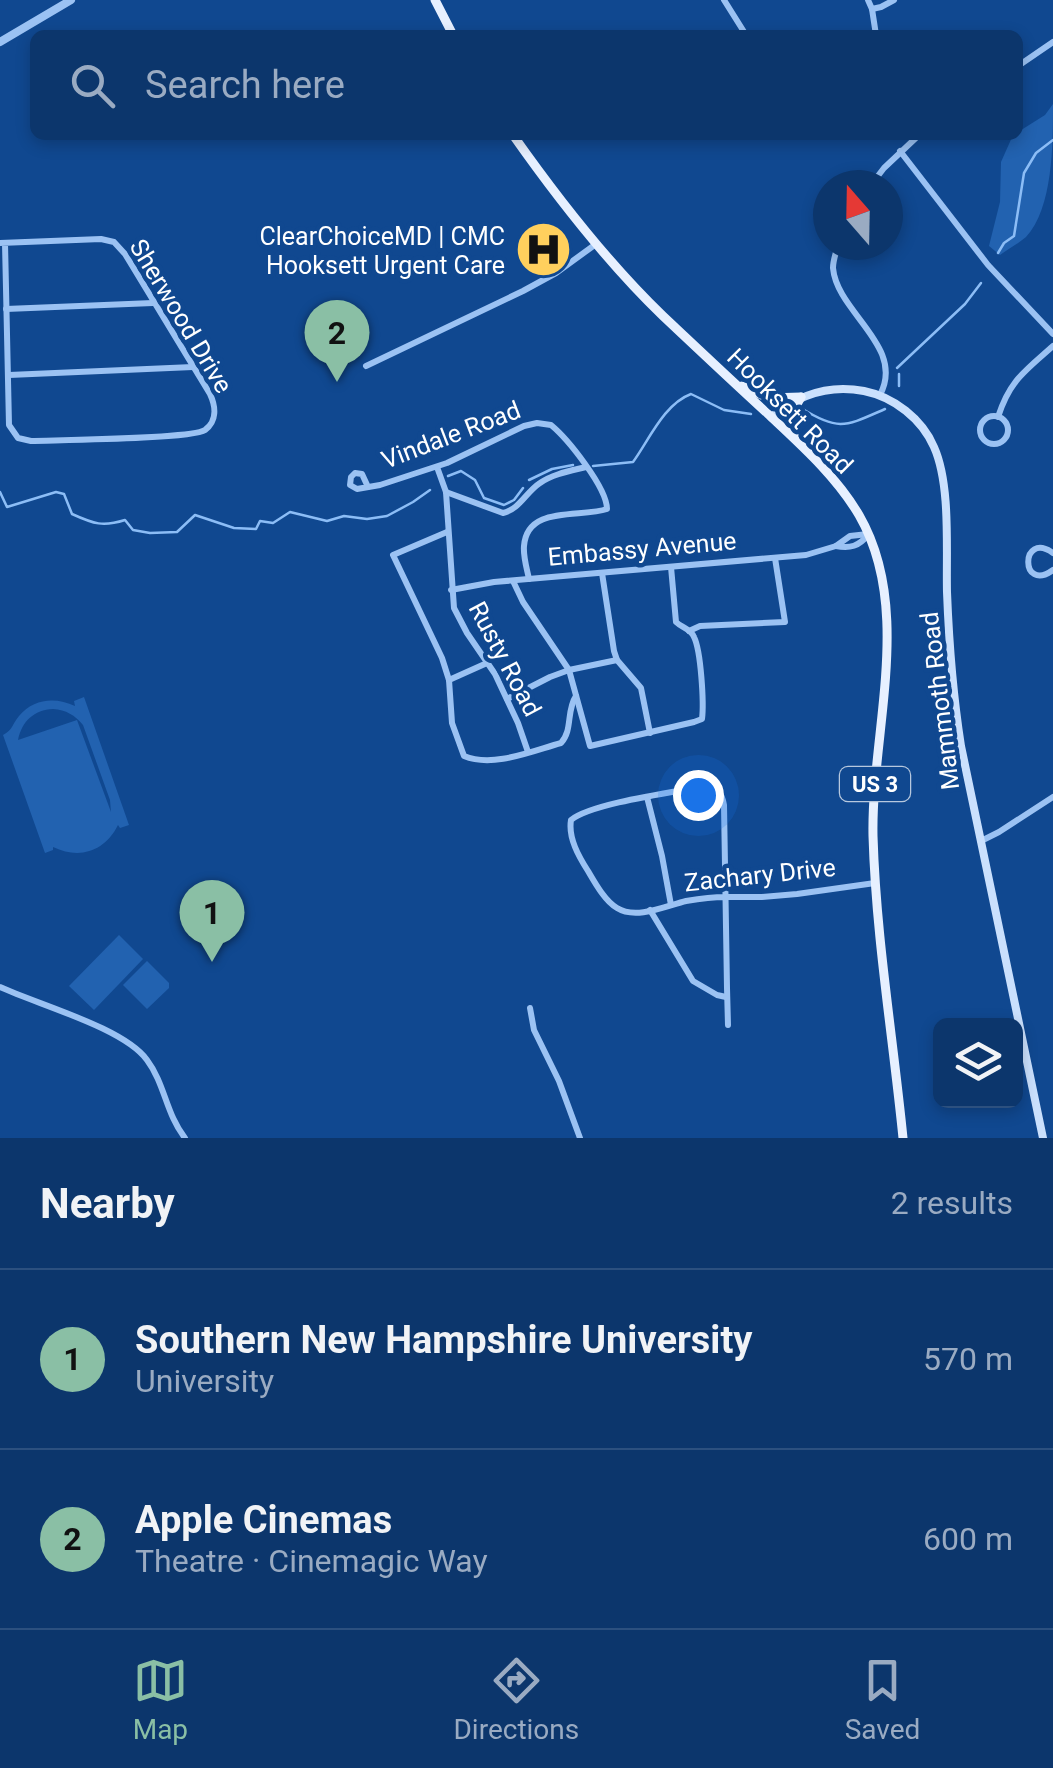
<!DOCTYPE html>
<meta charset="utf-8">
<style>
:root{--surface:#0c366c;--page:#1a4174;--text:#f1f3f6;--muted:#9aabc2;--line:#2c507f;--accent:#8abfa5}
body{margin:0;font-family:Roboto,sans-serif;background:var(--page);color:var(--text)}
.controls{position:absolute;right:30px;bottom:30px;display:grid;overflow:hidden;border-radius:15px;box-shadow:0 5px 15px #0003}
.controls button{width:90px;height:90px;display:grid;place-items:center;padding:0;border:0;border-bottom:2px solid var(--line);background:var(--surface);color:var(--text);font:50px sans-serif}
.compass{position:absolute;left:813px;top:170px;width:90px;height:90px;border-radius:50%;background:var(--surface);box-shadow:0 5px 15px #0003;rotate:340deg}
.you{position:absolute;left:698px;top:795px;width:35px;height:35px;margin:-25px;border:8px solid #fff;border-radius:50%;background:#1a73e8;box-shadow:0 0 0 15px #1a73e833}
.badge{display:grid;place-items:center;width:65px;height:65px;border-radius:50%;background:var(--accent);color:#111;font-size:32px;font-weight:700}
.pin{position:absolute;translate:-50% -82px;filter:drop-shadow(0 2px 5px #0008)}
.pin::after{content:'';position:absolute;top:52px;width:35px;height:30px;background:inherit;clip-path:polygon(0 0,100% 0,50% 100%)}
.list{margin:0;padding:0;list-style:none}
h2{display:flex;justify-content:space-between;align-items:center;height:130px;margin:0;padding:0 40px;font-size:42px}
h2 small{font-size:32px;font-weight:400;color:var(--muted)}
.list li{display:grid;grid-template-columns:65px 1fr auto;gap:30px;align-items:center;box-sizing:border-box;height:180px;padding:0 40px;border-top:2px solid var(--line)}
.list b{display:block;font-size:38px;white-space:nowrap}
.list p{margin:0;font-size:32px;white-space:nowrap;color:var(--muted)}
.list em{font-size:32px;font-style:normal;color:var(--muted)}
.icon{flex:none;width:55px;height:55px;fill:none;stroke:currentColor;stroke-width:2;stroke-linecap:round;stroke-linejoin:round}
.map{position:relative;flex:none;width:1053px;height:1138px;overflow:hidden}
.search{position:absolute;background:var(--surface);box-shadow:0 5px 15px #0003;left:30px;right:30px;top:30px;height:110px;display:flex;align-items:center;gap:25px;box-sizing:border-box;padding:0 35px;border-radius:15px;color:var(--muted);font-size:38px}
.sheet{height:490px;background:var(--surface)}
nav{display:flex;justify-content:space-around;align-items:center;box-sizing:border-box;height:140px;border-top:2px solid var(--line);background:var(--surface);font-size:28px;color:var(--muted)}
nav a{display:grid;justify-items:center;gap:5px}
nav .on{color:var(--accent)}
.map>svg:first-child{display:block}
.green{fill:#2262b0;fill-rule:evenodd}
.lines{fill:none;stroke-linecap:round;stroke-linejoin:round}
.stream{stroke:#8cbdf6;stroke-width:2.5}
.minor{stroke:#9bc2f3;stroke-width:6}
.tertiary{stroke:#9bc2f3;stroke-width:8}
.secondary{stroke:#cae0fd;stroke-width:8}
.primary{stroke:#e7f0ff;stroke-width:9}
.labels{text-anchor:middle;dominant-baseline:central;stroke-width:9;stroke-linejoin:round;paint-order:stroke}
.shield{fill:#104890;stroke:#b7c8de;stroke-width:2.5}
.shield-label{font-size:22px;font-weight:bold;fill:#fff}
.poi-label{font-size:25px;fill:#fff;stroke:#104890;text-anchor:end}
.street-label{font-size:25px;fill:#fff;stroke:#104890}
</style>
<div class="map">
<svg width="1053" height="1138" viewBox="0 0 1053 1138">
<rect width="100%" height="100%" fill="#104890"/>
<!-- green -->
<g class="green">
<path d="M 1053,104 C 1053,145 1053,208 1026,237 C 1018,244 1008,249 1000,255 L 989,246 L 1000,202 L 1001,162 L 1013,135 L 1018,135 L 1018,132 L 1045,115 Z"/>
<path d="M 84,697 L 129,825 L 120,828 L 118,825 C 105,851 80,860 53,847 L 53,850 L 45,853 L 3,735 C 13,730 12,724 19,716 C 34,698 56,697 75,706 L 74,701 ZM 53,709 C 66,710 75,715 83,725 L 110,800 L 111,812 L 77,720 L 18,740 C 22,721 34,710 53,709 Z"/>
<polygon points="119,935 143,959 94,1010 69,986"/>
<polygon points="147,961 169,983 169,988 147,1009 123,985"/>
</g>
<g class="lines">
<!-- stream -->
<g class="stream">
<polyline points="998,253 1004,243 1014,236 1024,173 1036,153 1053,140"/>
<polyline points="897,368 965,304 981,283"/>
<polyline points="899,374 899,386"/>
<path d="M 801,408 C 839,432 846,426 885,409"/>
<path d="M 593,466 L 633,462 C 649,440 664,404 691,394 L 724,410 L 751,414"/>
<polyline points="448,476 461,471 475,480 484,498 504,505 514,500 523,488"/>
<polyline points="529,480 552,469 573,465"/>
<path d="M 0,492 L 7,507 L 56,492 L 64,494 L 72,514 C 94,524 103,527 125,520 L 133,530 L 150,533 L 177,532 L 195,515 L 234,528 L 256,529 L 260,521 L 273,523 L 290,512 L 327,521 L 344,516 L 367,519 L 387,516 L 413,502 L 430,490"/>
</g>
<!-- minor -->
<g class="minor">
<polyline points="724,0 746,35"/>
<polyline points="868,0 872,9 876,35"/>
<polyline points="872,9 881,7 894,0"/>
<polyline points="1018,66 1053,42"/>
<polyline points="900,151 988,265 1053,334"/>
<polyline points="871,185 884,168 919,135"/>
<path d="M 0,243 L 101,239 L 114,242 L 125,254 L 210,394 C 216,407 217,421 205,430 C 192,439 57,440 31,441 L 18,438 L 9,425 L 5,243"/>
<path d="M 838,245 C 836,253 833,260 833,268 C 837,313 906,346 880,395"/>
<polyline points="6,309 153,303"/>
<polyline points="366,366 523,291 556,273 596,244"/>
<polyline points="9,375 193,367"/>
<circle cx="994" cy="430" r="14"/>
<path d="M 998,417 C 1010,380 1025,371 1053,346"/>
<polyline points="437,467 446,492 454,608 467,633 495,674 518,723 528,752"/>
<path d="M 368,487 L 362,474 L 355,473 L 351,477 L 350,485 L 357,489 L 380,485 L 447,463 L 524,426 L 537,423 L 551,425 C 568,439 607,488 607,509 C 580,518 527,505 524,546 C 523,557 527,569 529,579"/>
<path d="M 446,492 L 503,513 C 520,509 526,492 540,483 C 553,474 570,471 586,467"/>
<path d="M 447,532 L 393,555 L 442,658 L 449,680 L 452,723 L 464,756 C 493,768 532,751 561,743 C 573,730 566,711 576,696"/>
<path d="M 836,546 C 850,549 859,546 868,535"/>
<path d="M 1053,553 C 1020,530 1020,594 1053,570"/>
<polyline points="602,573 614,651 617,660 641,688 650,733"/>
<path d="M 513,581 L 523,602 L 569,670 L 590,746 L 694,722 L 702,719 C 704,703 701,651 694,637 C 691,629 682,628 676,622 L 671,567"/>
<polyline points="451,590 494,582 806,555 836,546 850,536 868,534"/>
<polyline points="689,631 700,626 785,622 775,558"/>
<polyline points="449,680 487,663"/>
<polyline points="507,699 550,677 569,670 617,660"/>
<polyline points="647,797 662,856 671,905"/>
<polyline points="981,841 999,832 1053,797"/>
<polyline points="650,910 693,981 717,995 726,997"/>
<path d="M 0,987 C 39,1005 124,1028 147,1060 C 165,1084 166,1114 185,1138"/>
<polyline points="530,1008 534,1030 559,1081 580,1138"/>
<path d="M 728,1025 L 727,988 L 724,805 C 722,794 718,787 706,786 C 676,792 592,803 571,820 C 568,838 579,857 588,871 C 595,883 605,901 617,908 C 636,920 666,906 686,901 C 698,899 712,897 725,897 L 762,897 L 797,894 L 875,883"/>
</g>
<!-- tertiary -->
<polyline class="tertiary" points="0,42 71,0"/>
<!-- secondary -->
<path class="secondary" d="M 771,417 C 798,395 829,384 864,391 C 894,397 922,419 934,447 C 951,485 946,550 947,592 C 949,644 953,695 961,746 L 1043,1138"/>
<!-- primary -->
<g class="primary">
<polyline points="435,0 453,35"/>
<path d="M 513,135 C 556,196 609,264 663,316 C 698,349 733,382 768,414 C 801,445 836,476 859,515 C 914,610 871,732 873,836 C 876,937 893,1037 903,1138"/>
<polyline points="742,386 768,398 801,397"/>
<polyline points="794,436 792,413 801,397"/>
</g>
</g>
<!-- icons -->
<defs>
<symbol id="hospital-disc" viewBox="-11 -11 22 22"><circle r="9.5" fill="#ffd05d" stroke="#104890"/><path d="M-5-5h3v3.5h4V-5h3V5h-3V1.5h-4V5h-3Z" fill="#111"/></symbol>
</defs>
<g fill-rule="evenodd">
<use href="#hospital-disc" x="512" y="218" width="63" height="63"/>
</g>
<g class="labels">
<!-- shield labels -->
<rect class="shield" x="840" y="767" width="70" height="34" rx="8"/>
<g class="shield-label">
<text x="875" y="784">US 3</text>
</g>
<!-- poi labels -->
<g class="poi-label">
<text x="505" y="236">ClearChoiceMD | CMC<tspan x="505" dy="29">Hooksett Urgent Care</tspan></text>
</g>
<!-- street labels -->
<g class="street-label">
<text transform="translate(181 316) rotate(59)">Sherwood Drive</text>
<text transform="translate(790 411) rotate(45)">Hooksett Road</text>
<text transform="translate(451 435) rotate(-21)">Vindale Road</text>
<text transform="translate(642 549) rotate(-5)">Embassy Avenue</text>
<text transform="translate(505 659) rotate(62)">Rusty Road</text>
<text transform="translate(940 701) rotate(-97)">Mammoth Road</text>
<text transform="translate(760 875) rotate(-6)">Zachary Drive</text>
</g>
</g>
</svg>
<div class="controls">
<button><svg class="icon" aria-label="layers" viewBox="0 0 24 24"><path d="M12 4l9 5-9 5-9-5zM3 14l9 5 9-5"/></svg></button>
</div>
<svg class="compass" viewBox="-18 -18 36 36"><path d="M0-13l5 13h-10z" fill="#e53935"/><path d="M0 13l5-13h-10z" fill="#9aabc2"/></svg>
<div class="you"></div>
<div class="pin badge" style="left:212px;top:962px">1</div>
<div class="pin badge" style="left:337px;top:382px">2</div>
<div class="search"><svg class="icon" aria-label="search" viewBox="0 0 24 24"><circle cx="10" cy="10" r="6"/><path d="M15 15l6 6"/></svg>Search here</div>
</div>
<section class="sheet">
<h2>Nearby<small>2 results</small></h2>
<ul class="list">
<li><span class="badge">1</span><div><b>Southern New Hampshire University</b><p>University</p></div><em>570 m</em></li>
<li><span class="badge">2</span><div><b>Apple Cinemas</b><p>Theatre · Cinemagic Way</p></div><em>600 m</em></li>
</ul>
</section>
<nav>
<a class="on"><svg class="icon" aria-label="map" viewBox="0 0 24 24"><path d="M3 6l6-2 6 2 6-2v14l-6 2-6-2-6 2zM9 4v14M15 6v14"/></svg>Map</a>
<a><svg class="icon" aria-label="directions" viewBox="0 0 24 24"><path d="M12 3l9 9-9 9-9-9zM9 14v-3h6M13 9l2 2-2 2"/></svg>Directions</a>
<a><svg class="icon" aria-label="saved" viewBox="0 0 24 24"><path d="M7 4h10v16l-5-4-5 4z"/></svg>Saved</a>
</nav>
